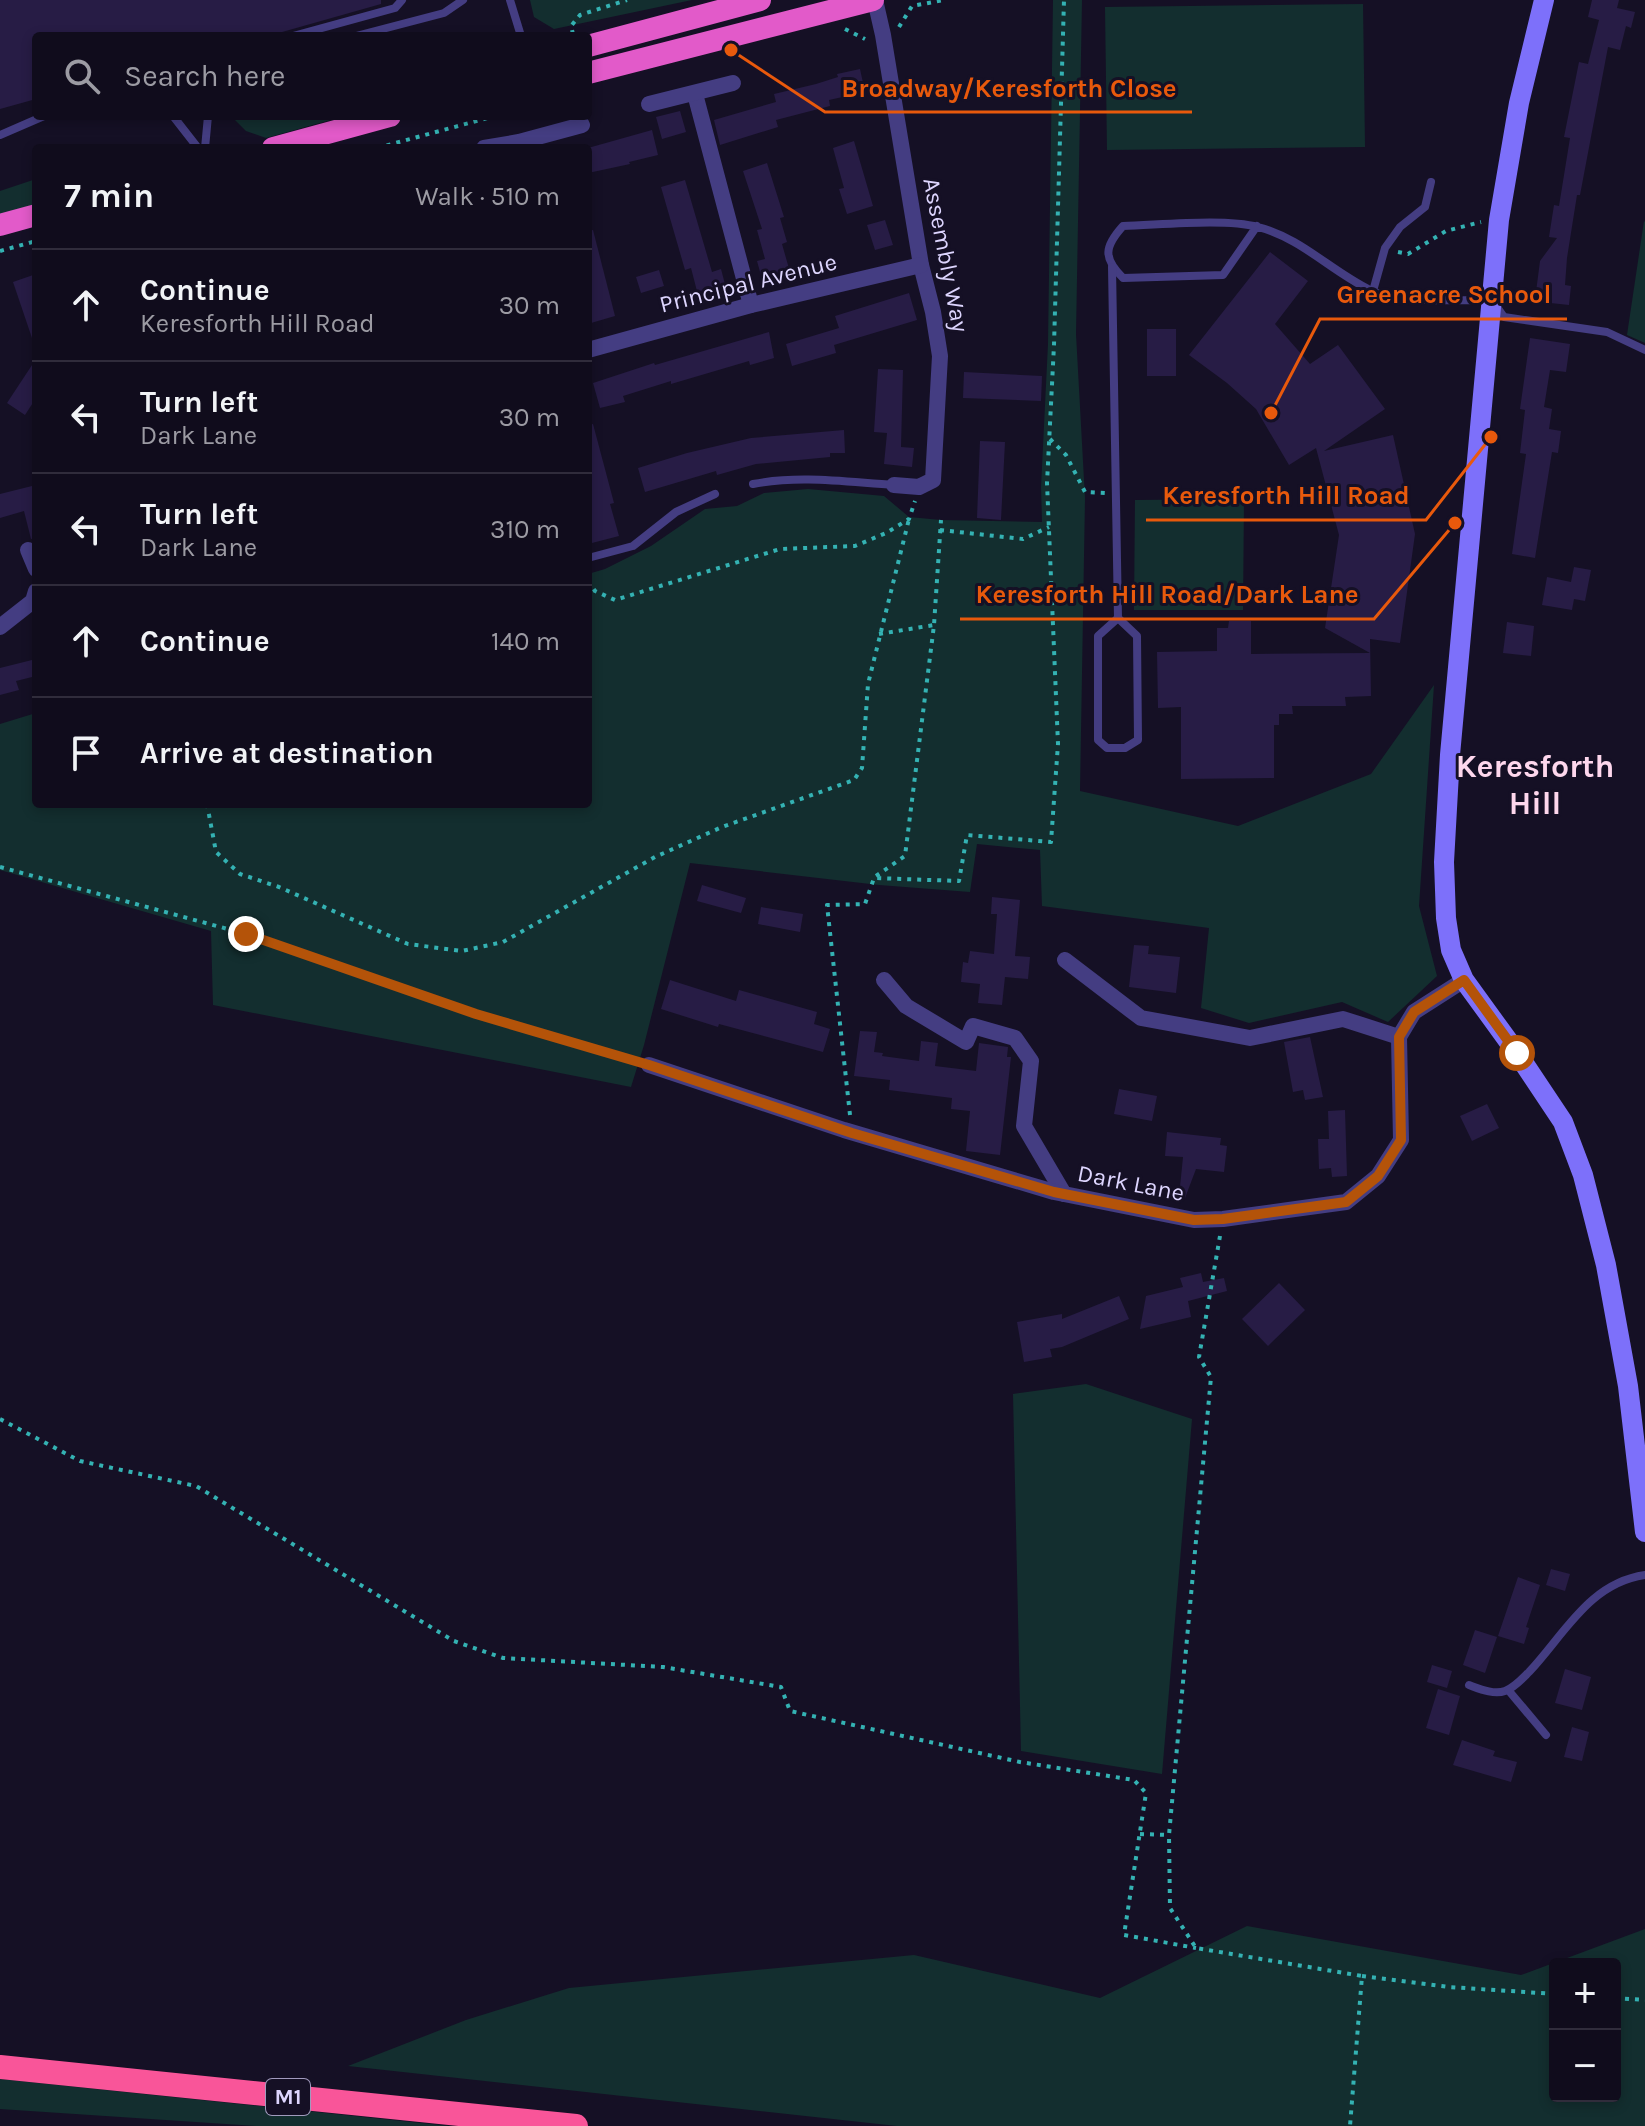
<!DOCTYPE html>
<meta charset="utf-8">
<style>
:root{--surface:#100c1c;--page:#1e1a29;--text:#f1f3f6;--muted:#9c9ba3;--line:#302c3b}
body{margin:0;font-family:Karla,sans-serif;background:var(--page);color:var(--text)}
.controls{position:absolute;right:24px;bottom:24px;display:grid;overflow:hidden;border-radius:8px;box-shadow:0 4px 12px #0003}
.controls button{width:72px;height:72px;display:grid;place-items:center;padding:0;border:0;border-bottom:2px solid var(--line);background:var(--surface);color:var(--text);font:40px sans-serif}
.stop{position:absolute;width:24px;height:24px;margin:-18px;border:6px solid #b45309;border-radius:50%;background:#fff}
.stop.end{background:#b45309;border-color:#fff;box-shadow:0 2px 8px #0008}
.list{margin:0;padding:0;list-style:none}
h2{display:flex;justify-content:space-between;align-items:center;height:104px;margin:0;padding:0 32px;font-size:34px}
h2 small{font-size:26px;font-weight:400;color:var(--muted)}
.list li{display:grid;grid-template-columns:52px 1fr auto;gap:24px;align-items:center;box-sizing:border-box;height:112px;padding:0 32px;border-top:2px solid var(--line)}
.list b{display:block;font-size:30px;white-space:nowrap}
.list p{margin:0;font-size:26px;white-space:nowrap;color:var(--muted)}
.list em{font-size:26px;font-style:normal;color:var(--muted)}
.icon{flex:none;width:44px;height:44px;fill:none;stroke:currentColor;stroke-width:2;stroke-linecap:round;stroke-linejoin:round}
.map{position:relative;flex:none;width:1645px;height:2126px;overflow:hidden}
.search{position:absolute;background:var(--surface);box-shadow:0 4px 12px #0003;left:32px;top:32px;width:560px;height:88px;display:flex;align-items:center;gap:20px;box-sizing:border-box;padding:0 28px;border-radius:8px;color:var(--muted);font-size:30px}
.panel{position:absolute;background:var(--surface);box-shadow:0 4px 12px #0003;left:32px;top:144px;width:560px;height:664px;border-radius:8px}
.map>svg:first-child{display:block}
.green{fill:#132e2f;fill-rule:evenodd}
.building{fill:#271c45}
.lines{fill:none;stroke-linecap:round;stroke-linejoin:round}
.path{stroke:#34b2b3;stroke-width:4;stroke-dasharray:4 6;stroke-linecap:butt}
.service{stroke:#443d82;stroke-width:8}
.minor{stroke:#443d82;stroke-width:16}
.secondary{stroke:#7d70fa;stroke-width:20}
.trunk{stroke:#e25ac9;stroke-width:22}
.motorway{stroke:#f95599;stroke-width:24}
.route{stroke:#b45309;stroke-width:10}
.labels{text-anchor:middle;dominant-baseline:central;stroke-width:6;stroke-linejoin:round;paint-order:stroke}
.shield{fill:#151025;stroke:#a19abd;stroke-width:2}
.shield-label{font-size:22px;font-weight:bold;fill:#ddd5fe}
.street-label{font-size:24px;fill:#ddd5fe;stroke:#151025}
.district-label{font-size:32px;font-weight:bold;fill:#fed7ed;stroke:#151025}
.leader{fill:none;stroke:#e8590c;stroke-width:3}
.callout-dot{fill:#e8590c;stroke:#151025;stroke-width:3}
.callout-label{font-size:26px;text-anchor:middle;font-weight:bold;fill:#e8590c;stroke:#151025;stroke-width:6;stroke-linejoin:round;paint-order:stroke}
</style>
<div class="map">
<svg width="1645" height="2126" viewBox="0 0 1645 2126">
<rect width="100%" height="100%" fill="#151025"/>
<!-- green -->
<g class="green">
<polygon points="530,0 692,0 554,29 534,17"/>
<polygon points="1053,0 1082,0 1076,334 1085,498 1080,791 1238,826 1371,774 1434,685 1419,906 1437,976 1388,1022 1342,1002 1249,1023 1201,1008 1209,928 1042,906 1040,850 977,844 970,892 879,885 690,863 644,1045 631,1087 213,1005 211,931 0,870 0,724 36,713 36,804 588,804 588,574 605,569 651,546 705,509 737,506 764,493 808,489 884,496 909,517 941,520 1042,522 1041,487 1048,344"/>
<polygon points="1363,4 1365,147 1107,150 1105,7"/>
<polygon points="345,116 266,138 246,131 232,117"/>
<polygon points="36,179 36,204 0,215 0,191"/>
<polygon points="1644,221 1645,222 1645,343 1627,335"/>
<polygon points="1244,499 1243,610 1134,610 1135,500"/>
<polygon points="1086,1384 1192,1419 1162,1774 1021,1751 1013,1394"/>
<path d="M 1247,1926 L 1521,1975 L 1645,1929 L 1645,2126 L 897,2126 L 348,2066 L 466,2020 L 569,1988 L 914,1955 L 1100,1998 ZM 1555,1964 L 1615,1964 L 1615,2096 L 1555,2096 Z"/>
<polygon points="0,2079 449,2126 256,2126 0,2109"/>
</g>
<!-- building -->
<g class="building">
<polygon points="0,0 381,0 381,4 268,36 36,36 36,99 0,109"/>
<polygon points="1592,0 1619,0 1617,8 1635,12 1631,28 1626,26 1620,50 1608,47 1580,195 1577,195 1567,258 1565,285 1571,286 1569,305 1541,302 1542,293 1536,292 1540,261 1557,238 1549,237 1554,205 1559,206 1570,138 1564,137 1579,62 1588,64 1599,20 1588,17"/>
<polygon points="860,69 865,92 829,100 830,106 776,120 778,127 720,145 714,120 776,102 774,94 816,84 838,77 837,74"/>
<polygon points="680,111 686,132 662,139 656,117"/>
<polygon points="652,130 658,155 629,162 630,164 588,173 588,148"/>
<polygon points="854,141 873,206 847,214 839,189 844,188 833,148"/>
<polygon points="767,163 784,217 780,218 787,242 782,244 790,272 762,279 757,261 765,259 757,230 762,229 743,171"/>
<polygon points="685,180 712,272 721,269 726,288 698,295 691,268 685,270 661,187"/>
<polygon points="885,220 893,245 875,250 867,225"/>
<polygon points="593,230 615,316 591,323 588,311 588,231"/>
<polygon points="1270,252 1308,281 1275,324 1310,364 1338,345 1385,409 1324,451 1393,435 1415,534 1400,643 1370,639 1371,696 1345,697 1346,706 1292,706 1293,714 1279,714 1279,725 1274,725 1274,778 1181,779 1181,707 1158,708 1157,652 1217,651 1217,628 1228,628 1229,621 1251,621 1251,654 1370,653 1325,628 1339,535 1316,448 1289,465 1256,409 1227,383 1189,355"/>
<polygon points="659,270 664,286 641,293 636,277"/>
<polygon points="36,274 36,341 33,341 13,282"/>
<polygon points="909,293 917,320 834,345 836,353 792,366 786,344 839,328 835,316"/>
<rect x="1147" y="329" width="29" height="47"/>
<polygon points="769,332 774,358 750,365 749,361 671,384 671,381 623,396 625,402 600,408 593,383 654,363 655,365"/>
<polygon points="1530,338 1570,344 1566,372 1550,370 1544,407 1552,409 1549,429 1561,431 1558,453 1552,452 1535,558 1512,554 1526,454 1520,453 1525,410 1520,409"/>
<polygon points="36,359 36,398 25,415 7,403"/>
<polygon points="878,369 903,370 901,447 914,448 912,467 884,464 887,433 874,432"/>
<polygon points="964,372 1042,376 1041,401 963,398"/>
<polygon points="593,424 614,503 610,504 619,536 592,543 588,530 588,425"/>
<polygon points="844,430 845,453 830,453 830,457 756,464 717,475 716,471 645,492 638,468 687,453 751,438"/>
<polygon points="980,441 1005,442 1001,520 977,518"/>
<polygon points="36,485 36,538 31,539 24,511 0,518 0,494"/>
<polygon points="1574,567 1591,570 1585,601 1574,599 1572,610 1542,605 1547,577 1571,582"/>
<polygon points="1507,622 1534,626 1531,656 1503,653"/>
<polygon points="36,659 36,676 16,681 19,690 0,695 0,668"/>
<polygon points="702,885 746,898 741,913 697,901"/>
<polygon points="992,897 1020,900 1015,956 1030,957 1028,979 1005,977 1002,1005 978,1003 980,984 961,982 963,962 968,963 970,951 994,954 997,914 991,914"/>
<polygon points="761,907 803,914 800,932 758,924"/>
<polygon points="1134,945 1149,946 1148,954 1180,957 1176,993 1129,987"/>
<polygon points="670,980 736,1001 739,990 817,1012 814,1024 830,1029 823,1052 719,1024 718,1027 661,1009"/>
<polygon points="860,1031 877,1032 874,1052 883,1053 882,1056 919,1061 921,1041 938,1043 935,1066 976,1071 979,1043 1008,1047 1007,1057 1011,1057 1000,1155 966,1151 970,1111 951,1109 952,1098 889,1090 890,1080 854,1076"/>
<polygon points="1310,1037 1323,1097 1305,1100 1303,1090 1293,1092 1284,1042"/>
<polygon points="1119,1089 1157,1096 1152,1121 1114,1114"/>
<polygon points="1487,1104 1499,1128 1472,1141 1460,1116"/>
<polygon points="1345,1110 1347,1176 1332,1177 1331,1168 1319,1169 1318,1139 1329,1139 1328,1111"/>
<polygon points="1167,1132 1221,1138 1220,1145 1227,1146 1224,1172 1196,1169 1185,1198 1179,1197 1183,1157 1165,1156"/>
<polygon points="1201,1273 1203,1282 1224,1278 1227,1291 1188,1301 1191,1317 1140,1329 1146,1296 1183,1287 1180,1278"/>
<polygon points="1279,1283 1305,1310 1268,1346 1242,1319"/>
<polygon points="1119,1296 1129,1319 1062,1347 1050,1349 1052,1357 1024,1362 1017,1322 1062,1314 1062,1319"/>
<polygon points="1551,1569 1570,1574 1565,1591 1546,1585"/>
<polygon points="1518,1577 1540,1585 1526,1627 1529,1628 1524,1644 1498,1636"/>
<polygon points="1475,1630 1497,1637 1485,1673 1463,1665"/>
<polygon points="1432,1665 1452,1671 1447,1688 1427,1682"/>
<polygon points="1565,1669 1591,1677 1582,1710 1555,1703"/>
<polygon points="1438,1689 1460,1696 1449,1735 1426,1728"/>
<polygon points="1572,1727 1589,1732 1582,1761 1564,1757"/>
<polygon points="1462,1740 1495,1751 1493,1756 1517,1762 1511,1782 1453,1765"/>
</g>
<g class="lines">
<!-- path -->
<g class="path">
<polyline points="899,27 912,6 944,0"/>
<polyline points="845,29 865,39"/>
<polyline points="573,34 571,26 580,15 627,0"/>
<polyline points="377,148 495,116"/>
<polyline points="0,251 36,241"/>
<polyline points="1398,252 1408,254 1446,231 1481,222"/>
<polyline points="1050,439 1066,455 1085,492 1106,493"/>
<polyline points="940,530 1023,539 1049,527"/>
<polyline points="588,581 595,591 615,600 780,549 855,546 886,533 909,519 915,501"/>
<polyline points="879,634 934,625"/>
<polyline points="207,804 216,852 240,874 279,887 408,944 462,951 503,942 655,857 722,827 854,780 862,768 868,684 909,519"/>
<polyline points="0,867 246,934 476,1014 632,1060"/>
<polyline points="876,876 905,856 934,625 941,520"/>
<polyline points="850,1115 827,905 865,904 874,878 959,881 967,835 1051,842 1058,744 1047,483 1054,345 1064,0"/>
<polyline points="1220,1236 1199,1357 1211,1377 1169,1835 1170,1908 1196,1948 1362,1976 1350,2126"/>
<polyline points="0,1419 80,1461 196,1486 454,1641 503,1658 663,1667 781,1687 790,1711 1020,1762 1134,1780 1146,1793 1124,1935 1196,1948"/>
<polyline points="1140,1834 1169,1835"/>
<polyline points="1362,1976 1449,1987 1555,1994"/>
<polyline points="1615,1998 1645,2000"/>
</g>
<!-- service -->
<g class="service">
<polyline points="510,0 521,36"/>
<polyline points="293,36 395,8 402,0"/>
<polyline points="356,36 444,13 463,0"/>
<polyline points="173,116 198,148"/>
<polyline points="0,135 44,116"/>
<polyline points="205,148 208,116"/>
<path d="M 1257,226 L 1223,275 L 1123,278 C 1103,258 1104,247 1123,226 C 1160,225 1225,218 1258,227 C 1301,238 1331,271 1370,290 C 1398,303 1460,300 1492,300 L 1504,317 L 1607,332 L 1645,350"/>
<polyline points="1112,267 1118,618 1098,636 1098,740 1107,748 1125,748 1138,740 1137,636 1118,618"/>
<polyline points="1373,291 1385,248 1400,227 1425,207 1431,182"/>
<path d="M 753,484 C 800,475 846,482 894,485"/>
<polyline points="588,558 633,546 676,512 715,494"/>
<path d="M 1469,1685 C 1480,1689 1494,1695 1505,1691 C 1514,1688 1522,1679 1529,1672 C 1564,1635 1589,1583 1645,1575"/>
<polyline points="1509,1691 1546,1735"/>
</g>
<!-- minor -->
<g class="minor">
<polyline points="875,0 883,35 921,265 933,312 940,356 933,480 919,487 894,485"/>
<polyline points="695,94 751,305"/>
<polyline points="649,104 733,83"/>
<polyline points="484,148 519,142 582,125"/>
<polyline points="588,350 751,305 921,265"/>
<polyline points="28,550 36,569"/>
<polyline points="0,627 33,601 36,591"/>
<polyline points="1065,960 1141,1018 1250,1038 1343,1019 1399,1037"/>
<polyline points="884,980 906,1006 966,1042 973,1026 1015,1038 1031,1061 1024,1126 1064,1194"/>
<polyline points="649,1065 844,1130 1054,1192 1194,1220 1223,1219 1346,1202 1378,1176 1401,1140 1399,1037 1414,1012 1464,980"/>
</g>
<!-- secondary -->
<polyline class="secondary" points="1544,0 1519,103 1499,220 1450,755 1444,862 1446,918 1451,950 1464,980 1517,1053 1563,1122 1583,1175 1606,1265 1628,1386 1645,1532"/>
<!-- trunk -->
<g class="trunk">
<polyline points="588,46 760,0"/>
<polyline points="588,73 873,0"/>
<polyline points="273,148 390,116"/>
<polyline points="0,225 36,215"/>
</g>
<!-- motorway -->
<polyline class="motorway" points="0,2067 576,2126"/>
</g>
<g class="lines">
<!-- route -->
<polyline class="route" points="246,934 476,1014 649,1065 852,1133 1054,1192 1194,1220 1223,1219 1346,1202 1378,1176 1401,1140 1399,1037 1414,1012 1464,980 1517,1053"/>
</g>
<g class="labels">
<!-- shield labels -->
<rect class="shield" x="266" y="2079" width="44" height="36" rx="6"/>
<g class="shield-label">
<text x="288" y="2097">M1</text>
</g>
<!-- street labels -->
<g class="street-label">
<text transform="translate(946 255) rotate(79)">Assembly Way</text>
<text transform="translate(748 283) rotate(-14)">Principal Avenue</text>
<text transform="translate(1131 1183) rotate(11)">Dark Lane</text>
</g>
<!-- district labels -->
<g class="district-label">
<text x="1535" y="766">Keresforth<tspan x="1535" dy="37">Hill</tspan></text>
</g>
</g>
<!-- callouts -->
<path class="leader" d="M731 50L825 112H1192M1271 413L1320 319H1567M1491 437L1426 520H1146M1455 523L1374 619H960"/>
<g class="callout-dot">
<circle cx="731" cy="50" r="8"/>
<circle cx="1271" cy="413" r="8"/>
<circle cx="1491" cy="437" r="8"/>
<circle cx="1455" cy="523" r="8"/>
</g>
<g class="callout-label">
<text x="1009" y="97">Broadway/Keresforth Close</text>
<text x="1444" y="303">Greenacre School</text>
<text x="1286" y="504">Keresforth Hill Road</text>
<text x="1167" y="603">Keresforth Hill Road/Dark Lane</text>
</g>
</svg>
<div class="controls">
<button>+</button>
<button>−</button>
</div>
<div class="stop" style="left:1517px;top:1053px"></div>
<div class="stop end" style="left:246px;top:934px"></div>
<div class="search"><svg class="icon" aria-label="search" viewBox="0 0 24 24"><circle cx="10" cy="10" r="6"/><path d="M15 15l6 6"/></svg>Search here</div>
<section class="panel">
<h2>7 min<small>Walk · 510 m</small></h2>
<ul class="list">
<li><svg class="icon" aria-label="ahead" viewBox="0 0 24 24"><path d="M12 20V5M6 11l6-6 6 6"/></svg><div><b>Continue</b><p>Keresforth Hill Road</p></div><em>30 m</em></li>
<li><svg class="icon" aria-label="left" viewBox="0 0 24 24"><path d="M17 20v-9H6M10 6l-5 5 5 5"/></svg><div><b>Turn left</b><p>Dark Lane</p></div><em>30 m</em></li>
<li><svg class="icon" aria-label="left" viewBox="0 0 24 24"><path d="M17 20v-9H6M10 6l-5 5 5 5"/></svg><div><b>Turn left</b><p>Dark Lane</p></div><em>310 m</em></li>
<li><svg class="icon" aria-label="ahead" viewBox="0 0 24 24"><path d="M12 20V5M6 11l6-6 6 6"/></svg><div><b>Continue</b></div><em>140 m</em></li>
<li><svg class="icon" aria-label="arrive" viewBox="0 0 24 24"><path d="M6 21V4h12l-3 4 3 4H6"/></svg><div><b>Arrive at destination</b></div></li>
</ul>
</section>
</div>
